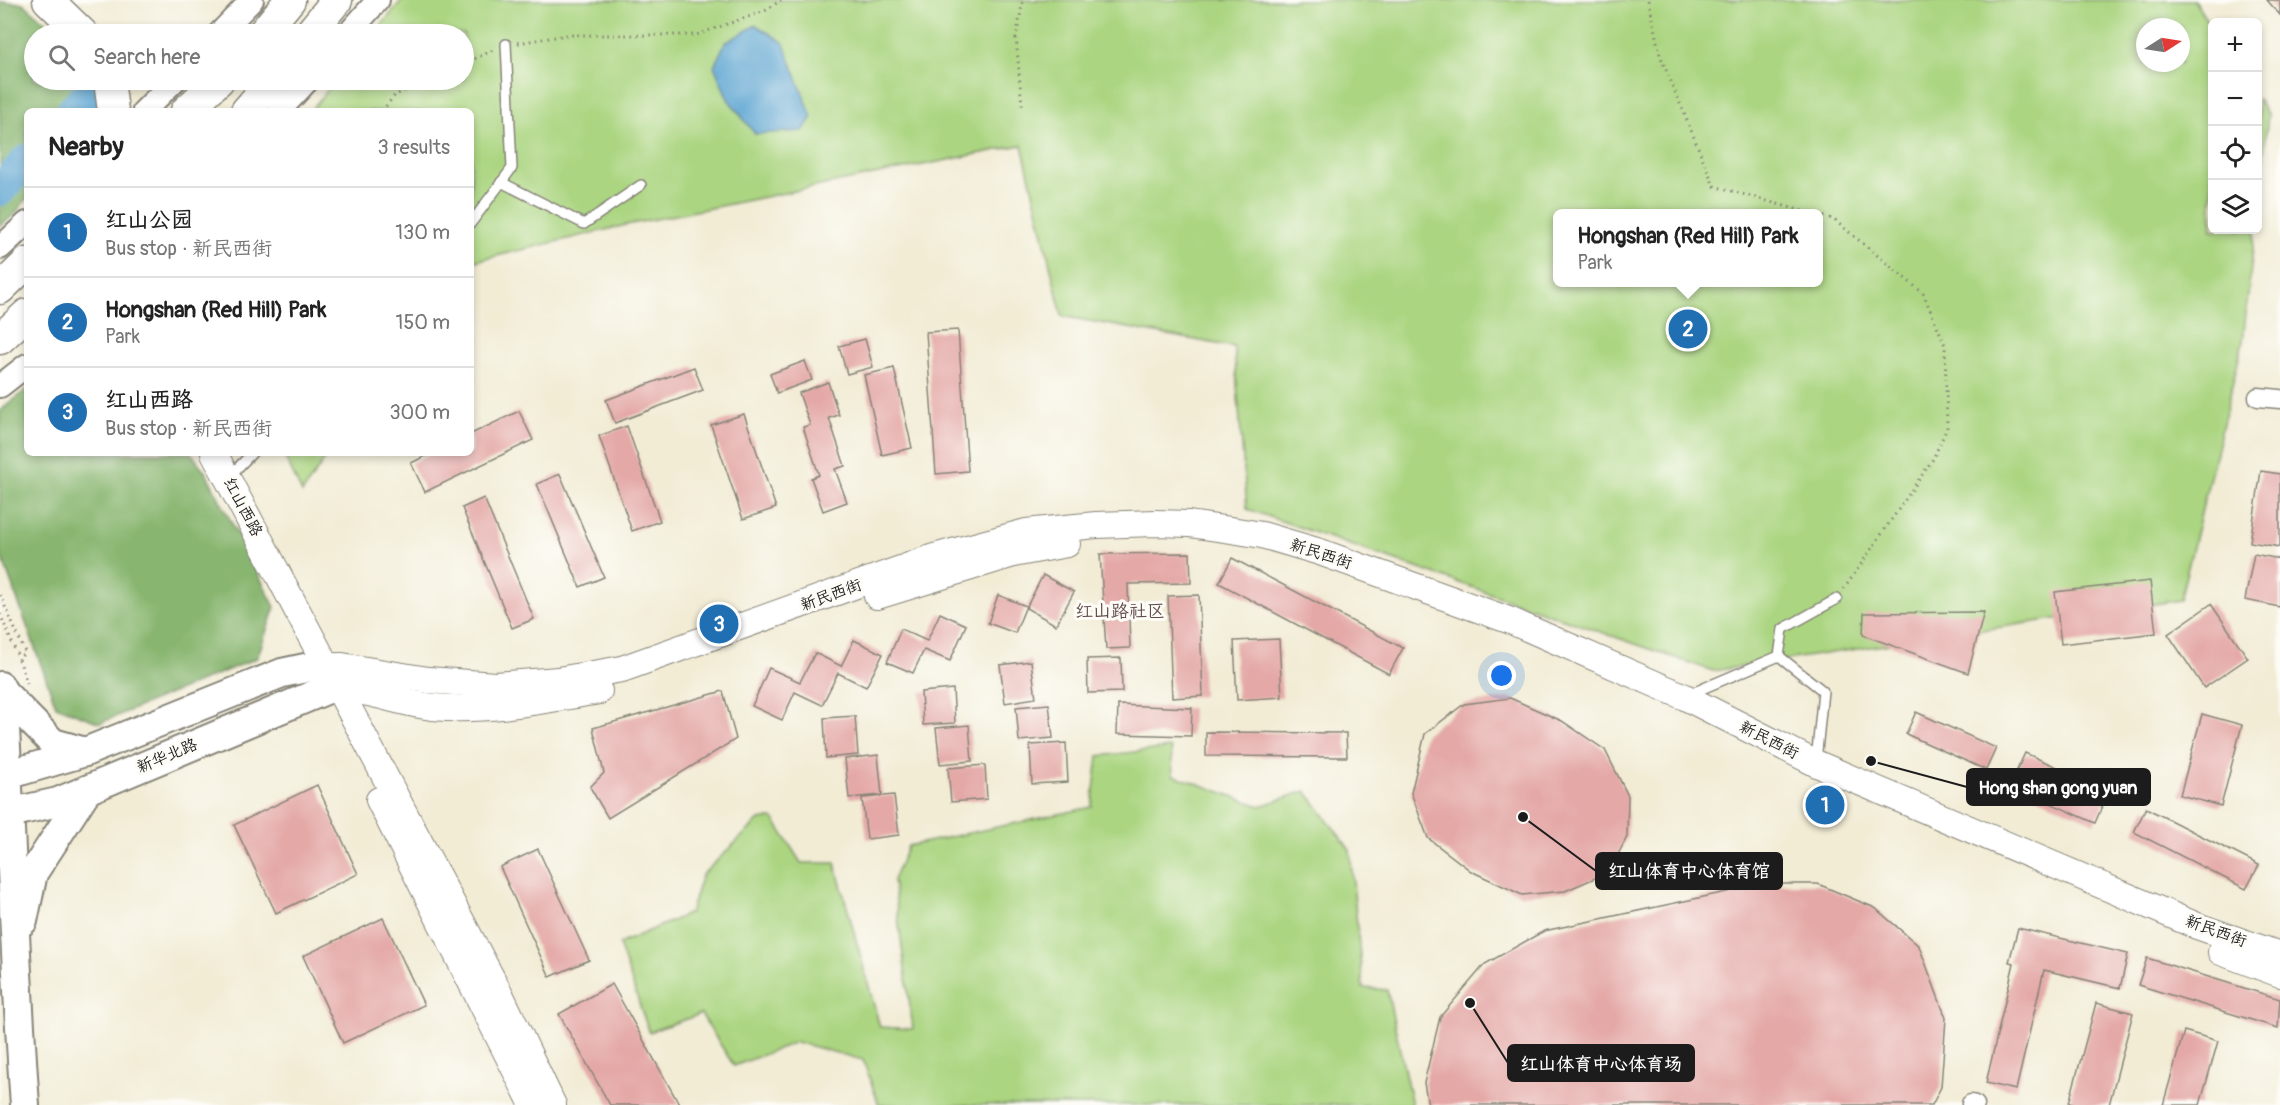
<!DOCTYPE html>
<meta charset="utf-8">
<style>
:root{--surface:#fff;--page:#f6f6f6;--text:#222;--muted:#767676;--line:#e0e0e0;--accent:#1f6fb2}
body{margin:0;font-family:Pangolin,"LXGW WenKai TC",sans-serif;background:var(--page);color:var(--text)}
.controls{position:absolute;right:18px;top:18px;display:grid;overflow:hidden;border-radius:9px;box-shadow:0 3px 9px #0003}
.controls button{width:54px;height:54px;display:grid;place-items:center;padding:0;border:0;border-bottom:2px solid var(--line);background:var(--surface);color:var(--text);font:30px sans-serif}
.compass{position:absolute;left:2136px;top:18px;width:54px;height:54px;border-radius:50%;background:var(--surface);box-shadow:0 3px 9px #0003;rotate:78deg}
.you{position:absolute;left:1502px;top:676px;width:21px;height:21px;margin:-15px;border:4px solid #fff;border-radius:50%;background:#1a73e8;box-shadow:0 0 0 9px #1a73e833}
.badge{display:grid;place-items:center;width:39px;height:39px;border-radius:50%;background:var(--accent);color:#fff;font-size:20px;font-weight:700}
.pin{position:absolute;translate:-50% -50%;border:3px solid #fff;box-shadow:0 2px 6px #0006}
.popup{position:absolute;left:1553px;top:209px;width:270px;height:78px;box-sizing:border-box;display:grid;place-content:center;border-radius:9px;background:var(--surface);filter:drop-shadow(0 2px 4px #0005);font-size:20px;white-space:nowrap;color:var(--muted)}
.popup b{font-size:22px;color:var(--text)}
.popup::after{content:'';position:absolute;left:50%;top:100%;margin-left:-12px;border:12px solid transparent;border-top-color:var(--surface)}
.list{margin:0;padding:0;list-style:none}
h2{display:flex;justify-content:space-between;align-items:center;height:78px;margin:0;padding:0 24px;font-size:26px}
h2 small{font-size:20px;font-weight:400;color:var(--muted)}
.list li{display:grid;grid-template-columns:39px 1fr auto;gap:18px;align-items:center;box-sizing:border-box;height:90px;padding:0 24px;border-top:2px solid var(--line)}
.list b{display:block;font-size:22px;white-space:nowrap}
.list p{margin:0;font-size:20px;white-space:nowrap;color:var(--muted)}
.list em{font-size:20px;font-style:normal;color:var(--muted)}
.icon{flex:none;width:33px;height:33px;fill:none;stroke:currentColor;stroke-width:2;stroke-linecap:round;stroke-linejoin:round}
.map{position:relative;flex:none;width:2280px;height:1105px;overflow:hidden}
.search{position:absolute;background:var(--surface);box-shadow:0 3px 9px #0003;left:24px;top:24px;width:450px;height:66px;display:flex;align-items:center;gap:15px;box-sizing:border-box;padding:0 21px;border-radius:33px;color:var(--muted);font-size:22px}
.panel{position:absolute;background:var(--surface);box-shadow:0 3px 9px #0003;left:24px;top:108px;width:450px;height:348px;border-radius:9px}
.map>svg:first-child{display:block}
.green{fill:#abd581;stroke:#64784e;stroke-width:1.5;fill-rule:evenodd}
.forest{fill:#88b66f;stroke:#526946;stroke-width:1.5}
.water{fill:#5ba4d2;stroke:#3c6077;stroke-width:1.5}
.lines{fill:none;stroke-linecap:round;stroke-linejoin:round}
.river{stroke:#5ba4d2;stroke-width:32}
.building{fill:#e4a9a7}
.service-casing{stroke:#878478;stroke-width:12}
.minor-casing{stroke:#878478;stroke-width:21}
.tertiary-casing{stroke:#878478;stroke-width:26}
.secondary-casing{stroke:#878478;stroke-width:28}
.primary-casing{stroke:#878478;stroke-width:32}
.trunk-casing{stroke:#878478;stroke-width:33}
.path{stroke:#878478;stroke-width:3;stroke-dasharray:1.5 4.5;stroke-linecap:butt}
.service{stroke:#fff;stroke-width:9}
.minor{stroke:#fff;stroke-width:18}
.tertiary{stroke:#fff;stroke-width:22}
.secondary{stroke:#fff;stroke-width:26}
.primary{stroke:#fff;stroke-width:28}
.trunk{stroke:#fff;stroke-width:30}
.labels{text-anchor:middle;dominant-baseline:central;stroke-width:6;stroke-linejoin:round;paint-order:stroke}
.street-label{font-size:16px;fill:#1c1c1c;stroke:#fdfcf7}
.neighbourhood-label{font-size:18px;fill:#624d4d;stroke:#fdfcf7}
.leader{fill:none;stroke:#1c1c1c;stroke-width:2}
.callout-dot{fill:#1c1c1c;stroke:#fdfcf7;stroke-width:2}
.callout{fill:#1c1c1c;stroke:#1c1c1c;stroke-width:2}
.callout-label{font-size:18px;text-anchor:middle;font-weight:bold;fill:#fff}
</style>
<div class="map">
<svg width="2280" height="1105" viewBox="0 0 2280 1105">
<rect width="100%" height="100%" fill="#fdfcf7"/>
<filter id="ink" filterUnits="userSpaceOnUse"><feTurbulence type="fractalNoise" baseFrequency=".0167" numOctaves="2"/><feDisplacementMap in="SourceGraphic" scale="12" xChannelSelector="R" yChannelSelector="G"/><feConvolveMatrix kernelMatrix="1 2 1 2 8 2 1 2 1" color-interpolation-filters="sRGB"/></filter>
<filter id="wash" filterUnits="userSpaceOnUse"><feTurbulence type="fractalNoise" baseFrequency=".008" numOctaves="4" result="noise"/><feDisplacementMap in="SourceGraphic" scale="24" xChannelSelector="R" yChannelSelector="G"/><feGaussianBlur stdDeviation="1.35" result="paint"/><feColorMatrix in="noise" values="0 0 0 0 0 0 0 0 0 0 0 0 0 0 0 0 0 1.4 0 .05"/><feComposite in="paint" operator="in"/></filter>
<g filter="url(#wash)">
<rect width="100%" height="100%" fill="#f2ecd5"/>
<!-- green -->
<g class="green">
<path d="M 402,0 L 2194,0 L 2212,29 L 2212,230 L 2255,230 L 2243,341 L 2180,600 L 1713,671 L 1247,509 L 1234,347 L 1062,316 L 1022,145 L 626,225 L 471,262 L 471,111 L 310,111 L 336,80 L 464,80 L 464,34 L 374,34 ZM 2145,27 L 2181,27 L 2181,63 L 2145,63 ZM 1558,214 L 1818,214 L 1818,282 L 1558,282 Z"/>
<polygon points="2258,99 2268,115 2258,210"/>
<polygon points="283,453 329,453 302,493"/>
<polygon points="1171,748 1173,775 1260,806 1306,791 1350,850 1363,988 1387,990 1412,1105 879,1105 863,1060 796,1042 734,1066 701,1014 649,1032 619,944 690,913 702,875 759,820 773,818 801,863 835,863 880,1027 913,1029 893,880 908,846 1092,807 1098,756"/>
</g>
<!-- forest -->
<g class="forest">
<polygon points="0,2 23,3 59,34 34,34 34,80 97,80 94,103 89,111 27,111 27,198 15,214 0,226"/>
<polygon points="27,389 27,453 191,453 206,473 275,607 257,658 100,723 56,706 0,552 0,411"/>
</g>
<!-- water -->
<polygon class="water" points="756,25 783,42 812,117 803,131 755,134 728,99 714,66 725,43"/>
<g class="lines">
<!-- river -->
<g class="river">
<polyline points="72,111 84,98"/>
<polyline points="0,190 27,160"/>
</g>
</g>
<g id="blocks">
<!-- building -->
<g class="building">
<polygon points="2267,0 2280,0 2280,15"/>
<polygon points="958,330 968,471 936,474 926,332"/>
<polygon points="865,339 873,367 847,374 839,346"/>
<polygon points="805,361 812,380 777,393 770,374"/>
<polygon points="694,367 703,390 615,423 606,400"/>
<polygon points="894,368 912,448 882,455 864,375"/>
<polygon points="828,382 839,415 829,418 845,466 835,469 847,502 823,511 811,478 819,475 803,427 810,425 799,393"/>
<polygon points="519,411 533,440 425,492 411,463 432,453 471,453 471,434"/>
<polygon points="744,414 776,508 743,519 711,425"/>
<polygon points="627,426 660,521 632,531 599,436"/>
<polygon points="2261,471 2280,474 2280,547 2250,542"/>
<polygon points="560,474 604,577 580,587 537,484"/>
<polygon points="484,498 534,619 512,628 462,508"/>
<polygon points="1190,553 1191,583 1128,584 1130,648 1106,649 1100,554"/>
<polygon points="2254,554 2280,559 2280,607 2245,600"/>
<polygon points="1232,558 1403,648 1389,674 1219,583"/>
<polygon points="1043,575 1074,592 1056,625 1026,608"/>
<polygon points="2150,581 2156,633 2061,644 2055,592"/>
<polygon points="998,595 1026,606 1015,633 988,623"/>
<polygon points="1199,595 1203,696 1172,698 1168,596"/>
<polygon points="2211,604 2248,658 2204,688 2168,634"/>
<polygon points="1984,612 1968,673 1863,635 1864,613"/>
<polygon points="940,613 966,625 950,661 924,650 913,673 887,662 901,629 927,641"/>
<polygon points="1279,639 1282,697 1237,700 1234,641"/>
<polygon points="854,640 883,654 866,687 838,673 822,705 795,692 782,720 752,706 769,668 800,682 815,653 841,666"/>
<polygon points="1121,658 1122,692 1088,693 1087,659"/>
<polygon points="1031,661 1036,698 1005,703 1000,665"/>
<polygon points="953,689 955,723 923,725 921,692"/>
<polygon points="723,691 736,739 608,818 590,787 604,773 593,728"/>
<polygon points="1510,698 1562,721 1605,750 1628,796 1627,837 1609,872 1565,891 1522,895 1471,871 1428,838 1411,793 1425,734 1464,704"/>
<polygon points="1049,704 1053,738 1019,741 1016,707"/>
<polygon points="1118,705 1192,708 1191,736 1117,734"/>
<polygon points="1916,712 1996,748 1986,770 1906,734"/>
<polygon points="2202,714 2242,725 2221,806 2180,795"/>
<polygon points="855,716 858,755 826,758 824,718"/>
<polygon points="969,725 972,761 940,764 936,728"/>
<polygon points="1206,732 1346,733 1347,757 1206,756"/>
<polygon points="1066,743 1068,782 1032,784 1030,745"/>
<polygon points="2025,753 2109,790 2095,823 2010,785"/>
<polygon points="878,755 882,795 849,798 845,759"/>
<polygon points="985,765 987,799 951,802 948,768"/>
<polygon points="317,785 358,874 276,913 234,825"/>
<polygon points="894,795 899,835 867,839 862,798"/>
<polygon points="2146,808 2259,865 2246,889 2134,832"/>
<polygon points="538,849 589,960 550,977 500,867"/>
<polygon points="1764,884 1818,884 1875,908 1919,946 1946,1018 1941,1087 1932,1105 1428,1105 1424,1083 1440,1017 1485,964 1544,931"/>
<polygon points="383,918 424,1005 343,1043 303,956"/>
<polygon points="2018,928 2128,954 2120,988 2044,970 2016,1090 1986,1083 2014,963 2009,962"/>
<polygon points="2147,958 2280,999 2278,1028 2138,985"/>
<polygon points="612,984 679,1104 677,1105 610,1105 559,1014"/>
<polygon points="2096,1003 2133,1013 2109,1105 2075,1105 2069,1103"/>
<polygon points="2184,1031 2218,1041 2200,1105 2163,1105"/>
</g>
</g>
</g>
<g filter="url(#ink)">
<use href="#blocks" fill-opacity="0" stroke="#878478" stroke-width="1.5"/>
<g class="lines">
<defs>
<g id="service">
<polyline points="501,182 584,224 641,185"/>
<polyline points="471,223 512,168 506,44"/>
<polyline points="229,477 252,453"/>
<polyline points="1779,656 1783,629 1837,599"/>
<polyline points="1690,694 1779,656 1823,691 1816,761"/>
</g>
<g id="minor">
<polyline points="2258,397 2280,399"/>
<polyline points="1971,1104 1975,1105"/>
</g>
<g id="tertiary">
<polyline points="219,34 252,0"/>
<polyline points="348,34 378,0"/>
<polyline points="144,111 175,80"/>
<polyline points="279,111 308,80"/>
<polyline points="0,248 27,223"/>
<polyline points="0,386 27,365"/>
</g>
<g id="secondary">
<polyline points="214,453 501,996 553,1105"/>
<polyline points="877,596 1013,554 1067,544"/>
<polyline points="310,667 342,666 428,680 495,685 558,680 622,669 934,557 1026,532 1096,525 1156,523 1189,524 1231,530 1262,535 1320,552 1511,621 1685,697 1815,763 2197,926 2280,955"/>
<path d="M 323,691 C 361,685 395,703 433,707 C 487,712 545,700 599,691"/>
<polyline points="379,800 533,1105"/>
<polyline points="2221,952 2280,974"/>
</g>
<g id="primary">
<path d="M 0,686 L 3,692 C 11,829 15,967 25,1105"/>
<polyline points="3,692 53,743 85,752"/>
<polyline points="0,777 85,752 282,673 310,667"/>
<polyline points="0,815 58,802 323,691"/>
<polyline points="23,921 33,873 87,790"/>
</g>
<g id="trunk">
<polyline points="48,0 83,34"/>
<polyline points="262,34 290,0"/>
<polyline points="309,34 337,0"/>
<polyline points="109,80 113,111"/>
<polyline points="186,111 219,80"/>
<polyline points="246,111 273,80"/>
<polyline points="0,289 27,263"/>
<polyline points="0,339 27,314"/>
</g>
</defs>
<!-- service casing -->
<use href="#service" class="service-casing"/>
<!-- minor casing -->
<use href="#minor" class="minor-casing"/>
<!-- tertiary casing -->
<use href="#tertiary" class="tertiary-casing"/>
<!-- secondary casing -->
<use href="#secondary" class="secondary-casing"/>
<!-- primary casing -->
<use href="#primary" class="primary-casing"/>
<!-- trunk casing -->
<use href="#trunk" class="trunk-casing"/>
<!-- path -->
<g class="path">
<polyline points="1648,0 1660,55 1714,186 1813,214"/>
<polyline points="518,43 567,35 696,35 765,11 781,0"/>
<polyline points="464,64 495,49"/>
<polyline points="1022,105 1016,38 1023,0"/>
<polyline points="382,111 395,95 429,80"/>
<polyline points="1818,215 1833,219 1923,293 1945,345 1947,428 1933,459 1844,589"/>
<polyline points="0,595 25,652 19,659 27,683"/>
<polyline points="0,614 19,659"/>
</g>
<!-- service -->
<use href="#service" class="service"/>
<!-- minor -->
<use href="#minor" class="minor"/>
<!-- tertiary -->
<use href="#tertiary" class="tertiary"/>
<!-- secondary -->
<use href="#secondary" class="secondary"/>
<!-- primary -->
<use href="#primary" class="primary"/>
<!-- trunk -->
<use href="#trunk" class="trunk"/>
</g>
</g>
<g class="labels">
<!-- street labels -->
<g class="street-label">
<text transform="translate(243 507) rotate(62)">红山西路</text>
<text transform="translate(1321 554) rotate(18)">新民西街</text>
<text transform="translate(831 595) rotate(-20)">新民西街</text>
<text transform="translate(1769 740) rotate(27)">新民西街</text>
<text transform="translate(167 756) rotate(-23)">新华北路</text>
<text transform="translate(2216 931) rotate(20)">新民西街</text>
</g>
<!-- neighbourhood labels -->
<g class="neighbourhood-label">
<text x="1120" y="611">红山路社区</text>
</g>
</g>
<!-- callouts -->
<path class="leader" d="M1871 761L1967 787M1523 817L1596 871M1470 1003L1508 1063"/>
<g class="callout-dot">
<circle cx="1871" cy="761" r="6"/>
<circle cx="1523" cy="817" r="6"/>
<circle cx="1470" cy="1003" r="6"/>
</g>
<g class="callout">
<rect x="1967" y="769" width="183" height="36" rx="6"/>
<rect x="1596" y="853" width="186" height="36" rx="6"/>
<rect x="1508" y="1045" width="186" height="36" rx="6"/>
</g>
<g class="callout-label">
<text x="2058" y="794">Hong shan gong yuan</text>
<text x="1689" y="877">红山体育中心体育馆</text>
<text x="1601" y="1070">红山体育中心体育场</text>
</g>
</svg>
<div class="controls">
<button>+</button>
<button>−</button>
<button><svg class="icon" aria-label="locate" viewBox="0 0 24 24"><circle cx="12" cy="12" r="6"/><path d="M12 2v4M12 18v4M2 12h4M18 12h4"/></svg></button>
<button><svg class="icon" aria-label="layers" viewBox="0 0 24 24"><path d="M12 4l9 5-9 5-9-5zM3 14l9 5 9-5"/></svg></button>
</div>
<svg class="compass" viewBox="-18 -18 36 36"><path d="M0-13l5 13h-10z" fill="#e53935"/><path d="M0 13l5-13h-10z" fill="#767676"/></svg>
<div class="you"></div>
<div class="pin badge" style="left:1825px;top:805px">1</div>
<div class="pin badge" style="left:1688px;top:329px">2</div>
<div class="popup"><b>Hongshan (Red Hill) Park</b>Park</div>
<div class="pin badge" style="left:719px;top:624px">3</div>
<div class="search"><svg class="icon" aria-label="search" viewBox="0 0 24 24"><circle cx="10" cy="10" r="6"/><path d="M15 15l6 6"/></svg>Search here</div>
<section class="panel">
<h2>Nearby<small>3 results</small></h2>
<ul class="list">
<li><span class="badge">1</span><div><b>红山公园</b><p>Bus stop · 新民西街</p></div><em>130 m</em></li>
<li><span class="badge">2</span><div><b>Hongshan (Red Hill) Park</b><p>Park</p></div><em>150 m</em></li>
<li><span class="badge">3</span><div><b>红山西路</b><p>Bus stop · 新民西街</p></div><em>300 m</em></li>
</ul>
</section>
</div>
